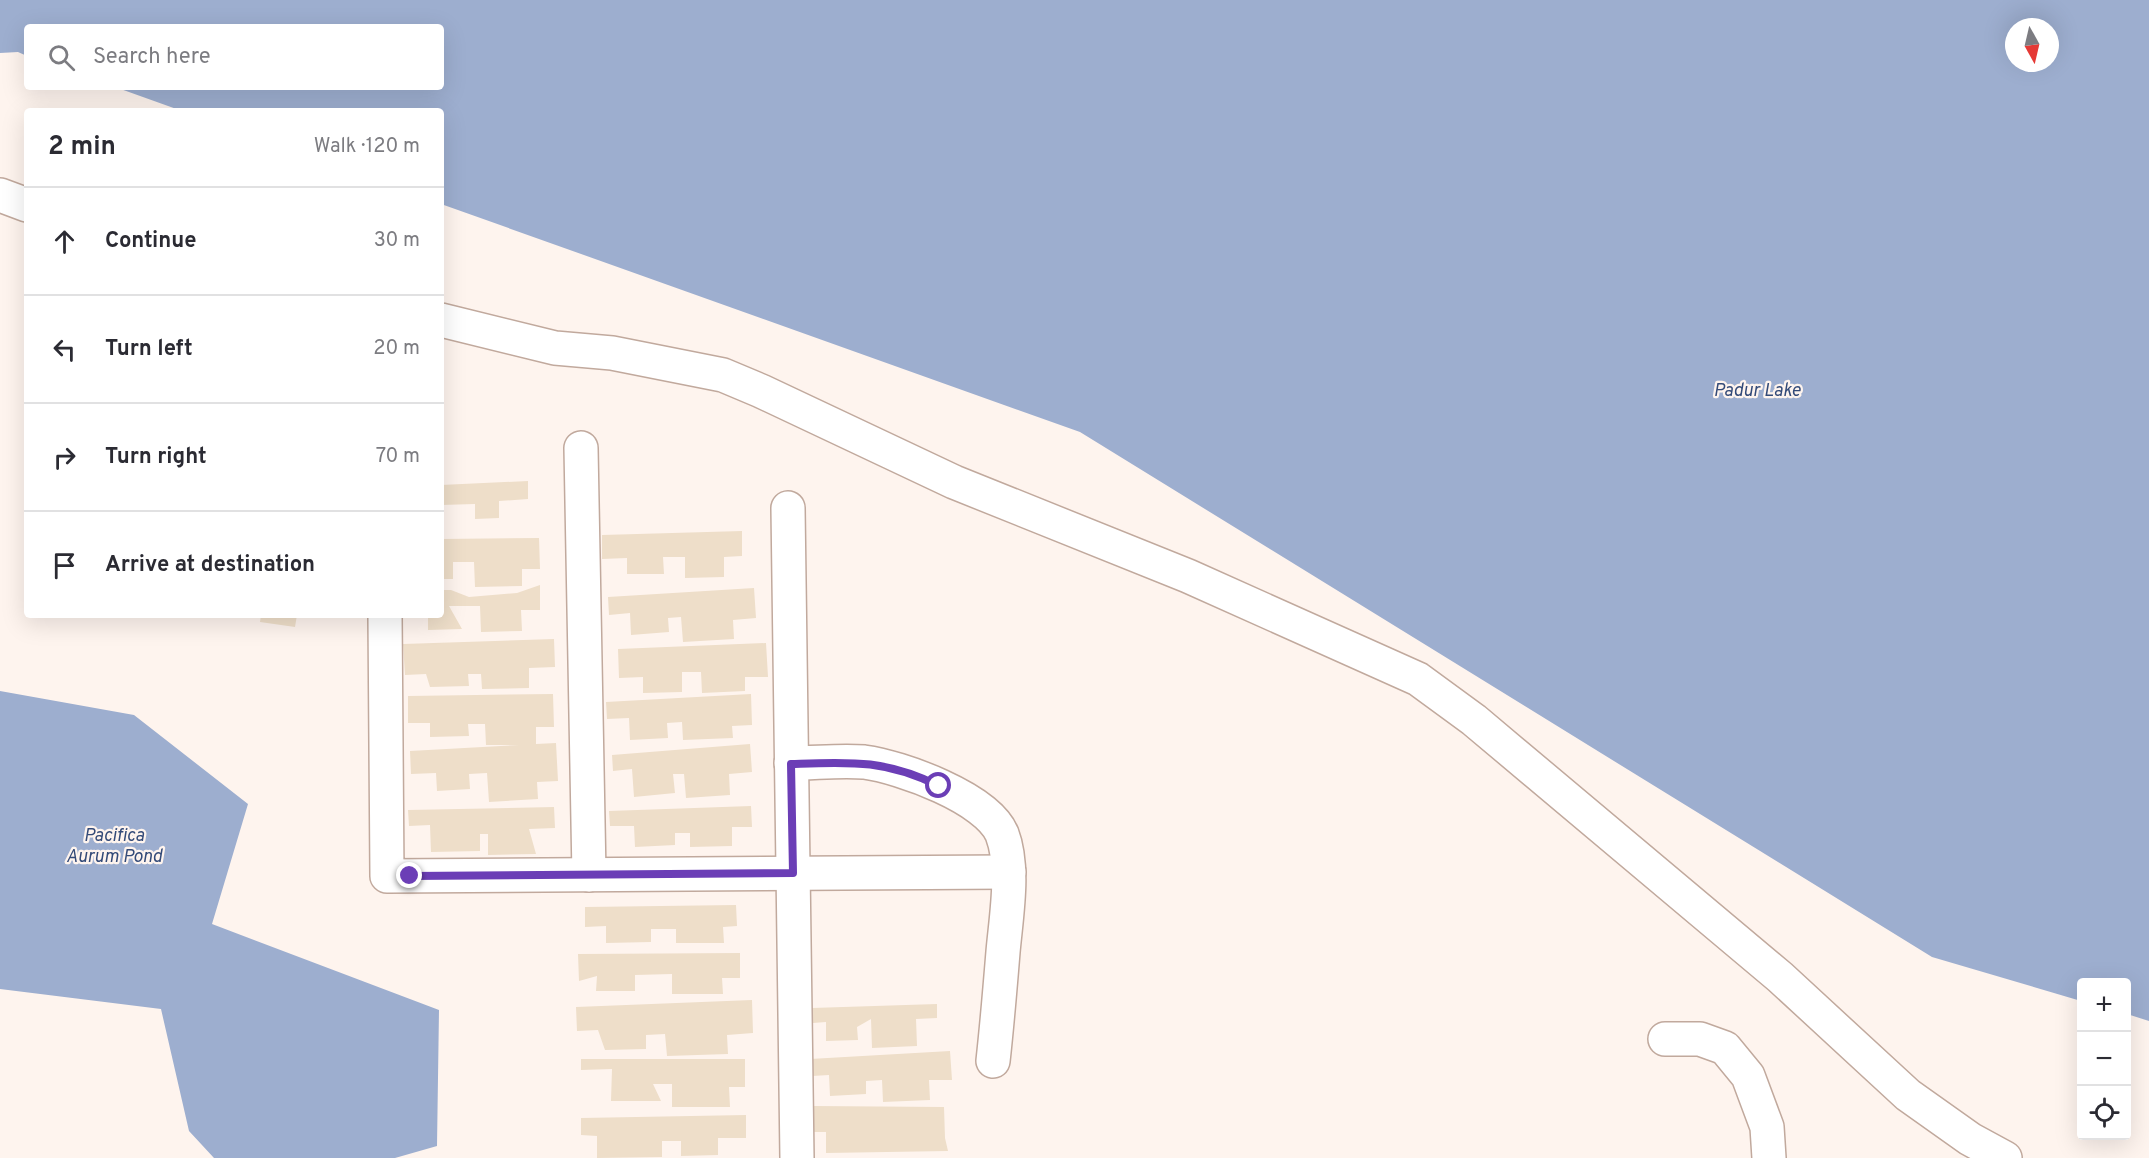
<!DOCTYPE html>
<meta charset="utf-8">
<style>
:root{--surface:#fff;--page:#f2f2f3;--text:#2b2b33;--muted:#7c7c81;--line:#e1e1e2}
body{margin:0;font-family:Overpass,sans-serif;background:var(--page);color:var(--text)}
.controls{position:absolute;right:18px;bottom:18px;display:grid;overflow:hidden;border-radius:6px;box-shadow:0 6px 24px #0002}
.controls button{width:54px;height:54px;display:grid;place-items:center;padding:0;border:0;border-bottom:2px solid var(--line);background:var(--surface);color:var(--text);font:30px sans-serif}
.compass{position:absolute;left:2005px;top:18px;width:54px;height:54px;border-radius:50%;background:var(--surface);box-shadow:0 6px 24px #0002;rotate:172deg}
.stop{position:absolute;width:18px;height:18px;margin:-14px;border:4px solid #6b3eb6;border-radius:50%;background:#fff}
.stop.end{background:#6b3eb6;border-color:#fff;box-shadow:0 2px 6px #0008}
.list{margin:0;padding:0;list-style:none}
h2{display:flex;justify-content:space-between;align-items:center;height:78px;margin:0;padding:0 24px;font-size:26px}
h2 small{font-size:20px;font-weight:400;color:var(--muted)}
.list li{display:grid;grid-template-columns:39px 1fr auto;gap:18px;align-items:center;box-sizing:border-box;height:108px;padding:0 24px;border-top:2px solid var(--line)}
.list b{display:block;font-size:22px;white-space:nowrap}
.list em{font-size:20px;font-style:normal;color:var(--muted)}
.icon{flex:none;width:33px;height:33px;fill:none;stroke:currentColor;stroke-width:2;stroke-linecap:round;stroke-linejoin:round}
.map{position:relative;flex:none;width:2149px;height:1158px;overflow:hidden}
.search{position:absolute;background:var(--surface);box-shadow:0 6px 24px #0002;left:24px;top:24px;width:420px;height:66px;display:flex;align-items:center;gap:15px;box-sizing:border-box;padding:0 21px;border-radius:6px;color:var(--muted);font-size:22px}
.panel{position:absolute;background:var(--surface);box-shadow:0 6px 24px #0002;left:24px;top:108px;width:420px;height:510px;border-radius:6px}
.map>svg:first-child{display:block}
.water{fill:#9daecf;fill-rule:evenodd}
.building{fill:#eedec9}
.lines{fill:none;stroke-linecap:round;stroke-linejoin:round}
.minor-casing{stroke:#c1a99d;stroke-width:36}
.minor{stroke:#fff;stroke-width:33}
.route{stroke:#6b3eb6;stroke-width:8}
.labels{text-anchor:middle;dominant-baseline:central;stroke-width:4.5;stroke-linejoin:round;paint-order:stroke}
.water-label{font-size:18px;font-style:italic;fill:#334a78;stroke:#fef4ee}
</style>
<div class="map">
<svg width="2149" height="1158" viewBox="0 0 2149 1158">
<rect width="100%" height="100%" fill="#fef4ee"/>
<!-- water -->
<g class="water">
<path d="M 0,0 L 2149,0 L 2149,1021 L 2127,1014 L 2126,982 L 2082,982 L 2081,1001 L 1932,957 L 1080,432 L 441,204 L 441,111 L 182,111 L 115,87 L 441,87 L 441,27 L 27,27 L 27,56 L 18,52 L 0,53 ZM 2014,27 L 2050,27 L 2050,63 L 2014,63 Z"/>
<polygon points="0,691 134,715 248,804 212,924 439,1010 437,1146 395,1158 214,1158 189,1131 161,1009 0,989"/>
</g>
<!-- building -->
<g class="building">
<polygon points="528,481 528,499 499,501 499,518 475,519 475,504 441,505 441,485"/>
<polygon points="742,531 742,556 724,557 724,577 685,578 685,557 663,557 664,574 627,574 627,558 602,559 602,535"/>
<polygon points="539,538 540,569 522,569 522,586 475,587 474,562 453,562 453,579 441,579 441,539"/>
<polygon points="540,585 540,610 521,610 522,631 481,632 480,606 449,606 462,629 428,630 428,615 441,615 441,590 451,590 469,597 517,593"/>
<polygon points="754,588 756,618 733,620 734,639 683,642 681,617 668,618 669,632 631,635 630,613 609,615 608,597"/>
<polygon points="261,615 297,615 295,627 260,622"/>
<polygon points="554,639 555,667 529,668 529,688 482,689 481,674 468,674 469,686 430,687 426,674 405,675 403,644"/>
<polygon points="766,643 768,677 745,677 745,691 702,693 701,672 682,672 682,692 643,693 643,677 619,678 618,649"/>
<polygon points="553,694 554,727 536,727 536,744 556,743 558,781 537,782 538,799 489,802 487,773 469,774 470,789 437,791 436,773 411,774 410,751 519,745 486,745 485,724 468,724 469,736 430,737 430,723 408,723 408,696"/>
<polygon points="751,694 752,725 732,726 733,738 683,740 682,722 667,723 668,738 630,740 629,718 607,719 606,702"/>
<polygon points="750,744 752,772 729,774 730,795 686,798 684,774 673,774 675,793 634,797 632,769 613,771 612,755"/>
<polygon points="751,806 752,827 732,827 732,846 690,847 690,833 675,833 675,845 635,847 634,826 610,826 609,811"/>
<polygon points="554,807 555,828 529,829 536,854 488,855 488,834 480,834 480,851 431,852 430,825 409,826 408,810"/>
<polygon points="736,905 737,926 723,927 724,943 676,943 676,929 651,929 651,942 606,943 606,926 585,927 585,907"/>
<polygon points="740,953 740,978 722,978 723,994 672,994 672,974 635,975 635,991 596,991 597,976 579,981 578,954"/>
<polygon points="752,1000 753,1033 727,1035 728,1054 667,1056 665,1034 646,1035 646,1049 605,1050 598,1030 577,1031 576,1007"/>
<polygon points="937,1004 937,1018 916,1019 917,1046 872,1048 871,1019 857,1027 858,1040 826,1041 826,1022 813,1023 812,1008"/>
<polygon points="950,1051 952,1080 929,1080 930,1100 883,1102 882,1080 866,1081 866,1094 830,1096 829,1075 812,1076 810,1059"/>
<polygon points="581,1059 745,1059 745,1087 729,1087 730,1107 672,1107 672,1084 653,1084 661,1101 611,1101 612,1069 581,1070"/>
<polygon points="814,1106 944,1107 945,1138 948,1151 826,1153 826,1132 814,1132"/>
<polygon points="746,1115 746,1138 718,1138 718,1155 681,1156 681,1141 662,1141 662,1157 597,1158 597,1136 581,1135 581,1118"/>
</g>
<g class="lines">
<defs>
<g id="minor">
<polyline points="0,195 27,205"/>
<polyline points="441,320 555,348 612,353 723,375 761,391 954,482 1188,576 1418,679 1474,720 1780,977 1908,1095 1970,1139 2005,1158"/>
<polyline points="581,448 589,875"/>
<polyline points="788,508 797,1158"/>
<polyline points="385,615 387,876 1009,872"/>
<path d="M 791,763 C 815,763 841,760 864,762 C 901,767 987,798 1002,834 C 1015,868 1006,917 1003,952 C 1000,989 997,1025 993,1061"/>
<polyline points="1665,1039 1700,1039 1725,1048 1748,1076 1767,1127 1769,1158"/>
</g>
</defs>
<!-- minor casing -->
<use href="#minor" class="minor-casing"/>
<!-- minor -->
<use href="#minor" class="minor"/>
</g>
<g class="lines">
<!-- route -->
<path class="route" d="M 410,876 L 793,873 L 791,764 C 849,762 885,759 939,786"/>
</g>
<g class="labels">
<!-- water labels -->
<g class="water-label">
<text x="1757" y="391">Padur Lake</text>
<text x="114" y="836">Pacifica<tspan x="114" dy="21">Aurum Pond</tspan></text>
</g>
</g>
</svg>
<div class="controls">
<button>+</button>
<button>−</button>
<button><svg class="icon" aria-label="locate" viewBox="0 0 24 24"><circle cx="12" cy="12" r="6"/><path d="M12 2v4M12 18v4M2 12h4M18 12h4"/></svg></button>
</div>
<svg class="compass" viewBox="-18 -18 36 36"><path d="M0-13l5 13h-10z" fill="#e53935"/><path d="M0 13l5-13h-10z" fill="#7c7c81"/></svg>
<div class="stop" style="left:939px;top:786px"></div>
<div class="stop end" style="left:410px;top:876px"></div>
<div class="search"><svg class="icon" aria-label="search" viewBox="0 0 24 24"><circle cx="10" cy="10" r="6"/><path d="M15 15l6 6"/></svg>Search here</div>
<section class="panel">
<h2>2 min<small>Walk · 120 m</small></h2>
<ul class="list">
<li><svg class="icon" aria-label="ahead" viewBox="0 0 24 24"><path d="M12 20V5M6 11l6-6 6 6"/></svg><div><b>Continue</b></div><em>30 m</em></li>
<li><svg class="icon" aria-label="left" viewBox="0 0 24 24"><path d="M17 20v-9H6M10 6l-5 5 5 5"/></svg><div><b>Turn left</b></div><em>20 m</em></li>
<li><svg class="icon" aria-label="right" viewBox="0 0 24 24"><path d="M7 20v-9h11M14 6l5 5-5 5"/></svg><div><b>Turn right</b></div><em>70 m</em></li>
<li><svg class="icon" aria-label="arrive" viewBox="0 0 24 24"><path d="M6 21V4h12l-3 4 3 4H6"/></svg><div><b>Arrive at destination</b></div></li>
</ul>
</section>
</div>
